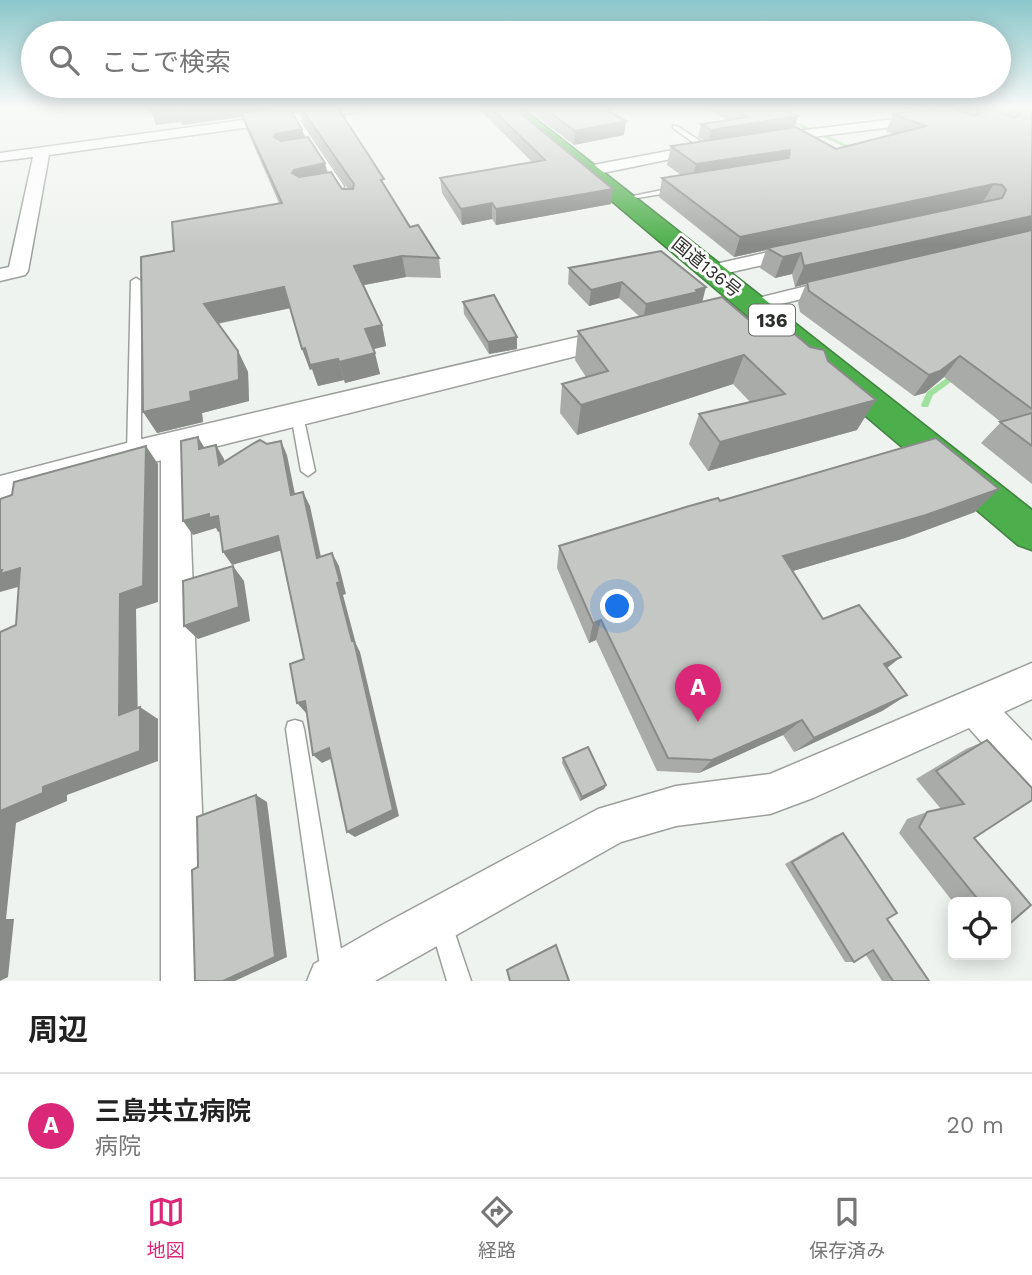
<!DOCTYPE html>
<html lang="ja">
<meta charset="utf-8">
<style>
:root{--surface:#fff;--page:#f2f2f2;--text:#222;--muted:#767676;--line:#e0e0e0;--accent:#db2777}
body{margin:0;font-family:"Work Sans","Noto Sans JP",sans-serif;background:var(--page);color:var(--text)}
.controls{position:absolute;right:21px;bottom:21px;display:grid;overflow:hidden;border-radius:10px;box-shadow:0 4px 18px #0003}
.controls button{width:63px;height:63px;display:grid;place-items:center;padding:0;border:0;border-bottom:2px solid var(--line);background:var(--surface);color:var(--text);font:35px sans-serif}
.you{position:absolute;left:618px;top:607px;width:24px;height:24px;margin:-18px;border:5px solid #fff;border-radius:50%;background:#1a73e8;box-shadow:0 0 0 10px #1a73e833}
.badge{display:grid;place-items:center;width:46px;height:46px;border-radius:50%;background:var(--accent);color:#fff;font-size:23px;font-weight:700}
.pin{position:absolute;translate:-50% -58px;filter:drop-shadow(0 2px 4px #0008)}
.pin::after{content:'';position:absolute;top:37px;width:24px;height:21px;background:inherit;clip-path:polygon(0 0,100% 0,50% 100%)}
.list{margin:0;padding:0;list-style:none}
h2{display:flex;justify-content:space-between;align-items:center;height:91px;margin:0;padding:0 28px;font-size:30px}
h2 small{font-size:23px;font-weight:400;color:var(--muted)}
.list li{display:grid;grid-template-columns:46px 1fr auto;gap:21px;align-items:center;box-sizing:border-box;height:105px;padding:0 28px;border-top:2px solid var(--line)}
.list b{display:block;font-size:26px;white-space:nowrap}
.list p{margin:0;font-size:23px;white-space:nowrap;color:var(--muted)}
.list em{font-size:23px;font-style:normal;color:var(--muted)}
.icon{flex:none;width:38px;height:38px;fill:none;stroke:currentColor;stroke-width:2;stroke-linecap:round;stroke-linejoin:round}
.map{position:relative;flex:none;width:1032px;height:981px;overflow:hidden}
.search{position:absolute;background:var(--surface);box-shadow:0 4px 18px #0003;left:21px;right:21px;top:21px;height:77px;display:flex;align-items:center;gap:18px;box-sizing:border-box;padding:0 24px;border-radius:38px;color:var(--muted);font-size:26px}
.sheet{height:196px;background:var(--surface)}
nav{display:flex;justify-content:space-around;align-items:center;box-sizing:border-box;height:98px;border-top:2px solid var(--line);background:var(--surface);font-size:19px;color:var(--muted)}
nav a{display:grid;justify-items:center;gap:4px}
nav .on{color:var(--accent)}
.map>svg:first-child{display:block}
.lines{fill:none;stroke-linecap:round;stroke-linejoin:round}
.stream{fill:#a0e29d;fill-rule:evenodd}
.lane-casing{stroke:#9c9f9c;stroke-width:3}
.street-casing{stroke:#9c9f9c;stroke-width:3}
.secondary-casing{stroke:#9c9f9c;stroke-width:3}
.highway-casing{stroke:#428341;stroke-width:3}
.lane{fill:#fff;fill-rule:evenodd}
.street{fill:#fff;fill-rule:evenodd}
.secondary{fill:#fff;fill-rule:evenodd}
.highway{fill:#4daf4b;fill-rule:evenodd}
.wall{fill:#a9aba9;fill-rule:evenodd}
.shaded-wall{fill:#898b89}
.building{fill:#c4c7c4;stroke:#898b89;stroke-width:2}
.labels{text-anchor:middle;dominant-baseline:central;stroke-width:6;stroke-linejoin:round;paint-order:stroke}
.far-street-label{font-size:18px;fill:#2e302e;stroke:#fefffe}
.shield{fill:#fefffe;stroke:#6c6e6c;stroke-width:2}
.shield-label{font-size:19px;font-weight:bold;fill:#2e302e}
</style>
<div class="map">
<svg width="1032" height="981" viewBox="0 0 1032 981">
<rect width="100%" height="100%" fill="#eff3ef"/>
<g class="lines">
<!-- stream -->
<g class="stream">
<polygon points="787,118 813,129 813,130 809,131 786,120"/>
<polygon points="820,134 824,134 858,150 854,151 820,136"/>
<polygon points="955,372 958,372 962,374 933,395 928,407 922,407 921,405 927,392"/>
</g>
<defs>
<g id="lane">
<polygon points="293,116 297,116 344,186 343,188 337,188"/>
<polygon points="673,126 677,126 711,148 704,150 673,128"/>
<polygon points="677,187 680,187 680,191 637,198 633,196"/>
<polygon points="136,278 141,281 141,454 134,459 127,454 131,281"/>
<polygon points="297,411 303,415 315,471 308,476 301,471 291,415"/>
<polygon points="295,720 302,722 304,729 345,973 341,981 325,981 321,973 286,729 288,722"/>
<polygon points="441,913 449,916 471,981 447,981 430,924 433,916"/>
</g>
<g id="street">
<polygon points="331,108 365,108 359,112 49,155 28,271 25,275 0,281 0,269 9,267 33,157 0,161 0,153"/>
<polygon points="927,115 934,119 932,122 773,142 766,138 773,134"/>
<polygon points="705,144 710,145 712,148 710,151 588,176 580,171 588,166"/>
<polygon points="800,245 809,251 807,255 727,273 717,267 720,263"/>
<polygon points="839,278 846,280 849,284 846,288 753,311 746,309 743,305 746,301"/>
<polygon points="174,435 183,437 187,444 209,981 161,981 161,444 165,437"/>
<polygon points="1032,663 1032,699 1004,712 1032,741 1032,790 1018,784 969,728 813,798 770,814 676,826 621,842 375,981 307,981 314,964 382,925 598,809 676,786 770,774"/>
</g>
<polygon id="secondary" points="625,326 636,329 640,335 636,341 142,465 0,506 0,476 142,439"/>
<polygon id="highway" points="502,108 522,108 1032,510 1032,550 1018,545"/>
</defs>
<!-- lane casing -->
<use href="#lane" class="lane-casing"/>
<!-- street casing -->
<use href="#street" class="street-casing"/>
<!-- secondary casing -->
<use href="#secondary" class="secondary-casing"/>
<!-- highway casing -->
<use href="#highway" class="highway-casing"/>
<!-- lane -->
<use href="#lane" class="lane"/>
<!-- street -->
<use href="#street" class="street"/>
<!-- secondary -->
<use href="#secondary" class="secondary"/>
<!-- highway -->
<use href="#highway" class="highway"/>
</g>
<!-- wall -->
<g class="wall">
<path d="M 151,108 L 338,108 L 410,227 L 439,258 L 441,278 L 406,277 L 364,285 L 382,325 L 386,346 L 373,349 L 380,374 L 345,383 L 344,380 L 318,386 L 312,369 L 310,370 L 290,308 L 218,324 L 238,351 L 248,372 L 249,401 L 202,413 L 203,422 L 157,433 L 174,251 L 279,203 L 247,130 L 243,117 L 182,125 L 181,122 L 156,125 ZM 300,109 L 303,122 L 348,189 L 342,189 L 328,173 L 305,137 L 302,129 L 291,111 Z"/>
<polygon points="478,108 514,108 611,204 496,225 492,219 462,225 442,193 440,178 532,162"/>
<polygon points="526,108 603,108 624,135 574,145"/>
<polygon points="705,108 781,108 798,116 794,127 836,149 893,134 886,132 893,114 963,112 965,108 987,108 990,109 990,108 1032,108 1032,484 981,443 1001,422 944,377 925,393 914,396 800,312 798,303 806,284 795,287 792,274 775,278 760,268 766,250 734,257 659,197 662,178 681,175 667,165 671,146 705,141 698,137 701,124 728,120"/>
<polygon points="569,268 702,302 857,430 708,471 689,444 699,414 750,402 733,384 577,435 560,413 562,384 586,377 575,360 578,331 639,316 619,298 589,306 568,284"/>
<polygon points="463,302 517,337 517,349 489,354 464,314"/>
<polygon points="720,501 975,512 905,538 793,571 823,619 887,668 907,695 882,711 794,752 783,735 699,773 657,771 596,640 589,643 557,568 559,546"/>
<polygon points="987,740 974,838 1006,902 953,902 899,833 907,819 927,812 941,809 916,779 966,749"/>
<polygon points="563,758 606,785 604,789 580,801 562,763"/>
<polygon points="843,833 887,919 929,981 882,981 866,955 854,962 845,962 785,864 834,836"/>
</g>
<!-- shaded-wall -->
<g class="shaded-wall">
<polygon points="212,108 299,108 300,109 182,125 181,122 156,125 151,112 176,109"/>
<polygon points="798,116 794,129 708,143 711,130"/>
<polygon points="626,121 624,135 574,145 575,131"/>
<polygon points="302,129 307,146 281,151 274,137 276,134"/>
<polygon points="790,150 784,168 691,183 696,164"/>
<polygon points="325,163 330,181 297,192 292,173 294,170"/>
<polygon points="994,184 982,203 767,248 766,250 734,257 740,237"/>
<polygon points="613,189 611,204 496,225 496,209"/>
<polygon points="492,203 492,219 462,225 461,209"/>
<polygon points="1032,216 1032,232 807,282 806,284 795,287 804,266"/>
<polygon points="801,253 792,274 775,278 783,257"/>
<polygon points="402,256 406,277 359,286 354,266"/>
<polygon points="622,282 619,298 589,306 591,290"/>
<polygon points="284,287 291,308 214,324 204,304"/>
<polygon points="706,287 702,303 643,320 646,304"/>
<polygon points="382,325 386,346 370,350 365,329"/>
<polygon points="517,337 517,349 489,354 488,342"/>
<polygon points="305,348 338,359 344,380 318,386 312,369 310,370 302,349"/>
<polygon points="238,351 248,372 249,401 202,413 203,422 157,433 143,412 190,392"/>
<polygon points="375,353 380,374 345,383 339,362"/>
<polygon points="744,355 733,384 577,435 581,405"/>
<polygon points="960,356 944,377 925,393 914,396 929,375"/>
<polygon points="876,400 857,430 708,471 720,442"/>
<polygon points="198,437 207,452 199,449"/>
<polygon points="281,441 287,455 298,509 291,495"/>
<polygon points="216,445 224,459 228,480 219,465"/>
<polygon points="146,446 158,464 158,602 136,609 138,726 119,715 120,594"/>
<polygon points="999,489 975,512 905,538 769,578 783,556"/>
<polygon points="303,492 310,506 324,571 317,558"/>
<polygon points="209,514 218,516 227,529 218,532 216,528 193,535 183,521"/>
<polygon points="278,536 286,549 232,565 223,552"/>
<polygon points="332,553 339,566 346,594 343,595 356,644 360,652 399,816 355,837 347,832 337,583"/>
<polygon points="233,566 244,581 250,621 198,639 184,626"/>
<polygon points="20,568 18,587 0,592 0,570"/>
<polygon points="601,620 596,640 589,643 593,623"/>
<polygon points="901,657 877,676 884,664"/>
<polygon points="907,695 882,711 794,752 814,738"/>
<polygon points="305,701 313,711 306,713 297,703"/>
<polygon points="140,707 158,719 158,761 67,795 67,801 16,823 6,919 14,919 8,977 0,981 0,811 43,787"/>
<polygon points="802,720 783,735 699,773 712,760"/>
<polygon points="329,748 337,756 322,763 313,755"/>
<polygon points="606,785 604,789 580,801 582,797"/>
<polygon points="256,795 267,802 287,957 235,981 223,981"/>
</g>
<!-- building -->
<g class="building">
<polygon points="151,108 212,108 177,112 176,109 151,112"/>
<polygon points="280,108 289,108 302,129 276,134 274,137 281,141 308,137 325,163 294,170 292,173 299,177 331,172 342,189 353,189 354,184 301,108 338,108 384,179 381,180 410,227 418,225 439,258 402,256 354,266 382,325 365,329 375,353 339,362 338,359 310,365 305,348 302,349 284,287 204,304 238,351 239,380 190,392 191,401 143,412 141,257 174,251 172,222 282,203 241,113"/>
<polygon points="491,108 514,108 613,189 496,209 492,203 461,209 440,178 545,160"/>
<polygon points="544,108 603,108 626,121 575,131"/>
<polygon points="731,108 781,108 798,116 711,130 701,124 749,117"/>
<polygon points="943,108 952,108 975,116 982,112 973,108 987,108 1014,118 1021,114 1007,108 1027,108 1032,110 1032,216 804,266 801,253 783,257 767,248 1002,198 1006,190 1002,185 994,184 740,237 662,178 789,158 790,150 696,164 671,146 796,127 836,149 926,126 893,114"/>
<polygon points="1032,230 1032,409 960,356 940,371 929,375 809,291 807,282"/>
<polygon points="661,251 706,287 696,290 698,292 646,304 622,282 591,290 569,268"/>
<polygon points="494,295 517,337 488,342 463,302"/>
<polygon points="722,297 756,326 779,321 810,347 824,350 828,361 876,400 720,442 699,414 785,394 744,355 581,405 562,384 608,371 578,331"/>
<polygon points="1032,413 1032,446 1000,422"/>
<polygon points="198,437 199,449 216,445 219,465 254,443 260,440 267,444 281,441 291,495 303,492 317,558 332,553 340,582 337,583 352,641 354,641 393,810 347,832 329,748 313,755 305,701 297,703 290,664 304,659 278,536 223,552 218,516 209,518 209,514 183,521 181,441"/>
<polygon points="936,438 999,489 926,515 783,556 823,619 859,605 901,657 884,664 907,695 814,738 802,720 712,760 668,758 601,620 593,623 559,546 686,507 718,498 720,501"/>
<polygon points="146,446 143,586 120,594 119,715 140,707 140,751 43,787 43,793 0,811 0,632 16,625 20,568 0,574 2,570 0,570 0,499 12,495 14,482"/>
<polygon points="233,566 239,607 184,626 183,581"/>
<polygon points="987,740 1032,788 1032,800 974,838 1031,905 1006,927 1006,902 980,902 919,827 927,812 964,804 936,771"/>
<polygon points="588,747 606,785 582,797 563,758"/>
<polygon points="256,795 275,957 223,981 195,981 192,870 198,867 197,817"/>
<polygon points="843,833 897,913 887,919 929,981 893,981 873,950 854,962 792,862"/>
<polygon points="556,945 569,981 510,981 507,970"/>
</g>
<!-- sky -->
<linearGradient id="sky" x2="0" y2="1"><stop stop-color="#8bc6ca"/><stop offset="0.44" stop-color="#f8faf8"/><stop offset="1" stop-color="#f8faf8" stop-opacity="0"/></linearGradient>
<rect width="1032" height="245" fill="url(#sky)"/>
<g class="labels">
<!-- far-street labels -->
<g class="far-street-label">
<text transform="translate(707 267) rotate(39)">国道136号</text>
</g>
<!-- shield labels -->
<rect class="shield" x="749" y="304.5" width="46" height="31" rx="5"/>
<g class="shield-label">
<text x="772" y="320">136</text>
</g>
</g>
</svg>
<div class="controls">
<button><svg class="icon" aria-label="locate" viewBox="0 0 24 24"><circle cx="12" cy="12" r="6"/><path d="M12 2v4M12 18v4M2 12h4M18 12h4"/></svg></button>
</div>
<div class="you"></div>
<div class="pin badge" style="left:698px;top:722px">A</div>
<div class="search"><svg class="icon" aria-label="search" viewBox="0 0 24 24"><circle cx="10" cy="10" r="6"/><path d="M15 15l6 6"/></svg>ここで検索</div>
</div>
<section class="sheet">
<h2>周辺<small></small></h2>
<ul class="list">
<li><span class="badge">A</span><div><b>三島共立病院</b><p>病院</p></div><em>20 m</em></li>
</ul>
</section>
<nav>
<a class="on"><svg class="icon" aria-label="map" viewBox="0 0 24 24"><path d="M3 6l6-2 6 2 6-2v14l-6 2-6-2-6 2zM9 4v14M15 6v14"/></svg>地図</a>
<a><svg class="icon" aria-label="directions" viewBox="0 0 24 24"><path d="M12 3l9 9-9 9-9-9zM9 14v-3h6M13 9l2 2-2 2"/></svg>経路</a>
<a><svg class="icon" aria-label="saved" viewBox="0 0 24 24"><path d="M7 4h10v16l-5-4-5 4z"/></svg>保存済み</a>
</nav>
